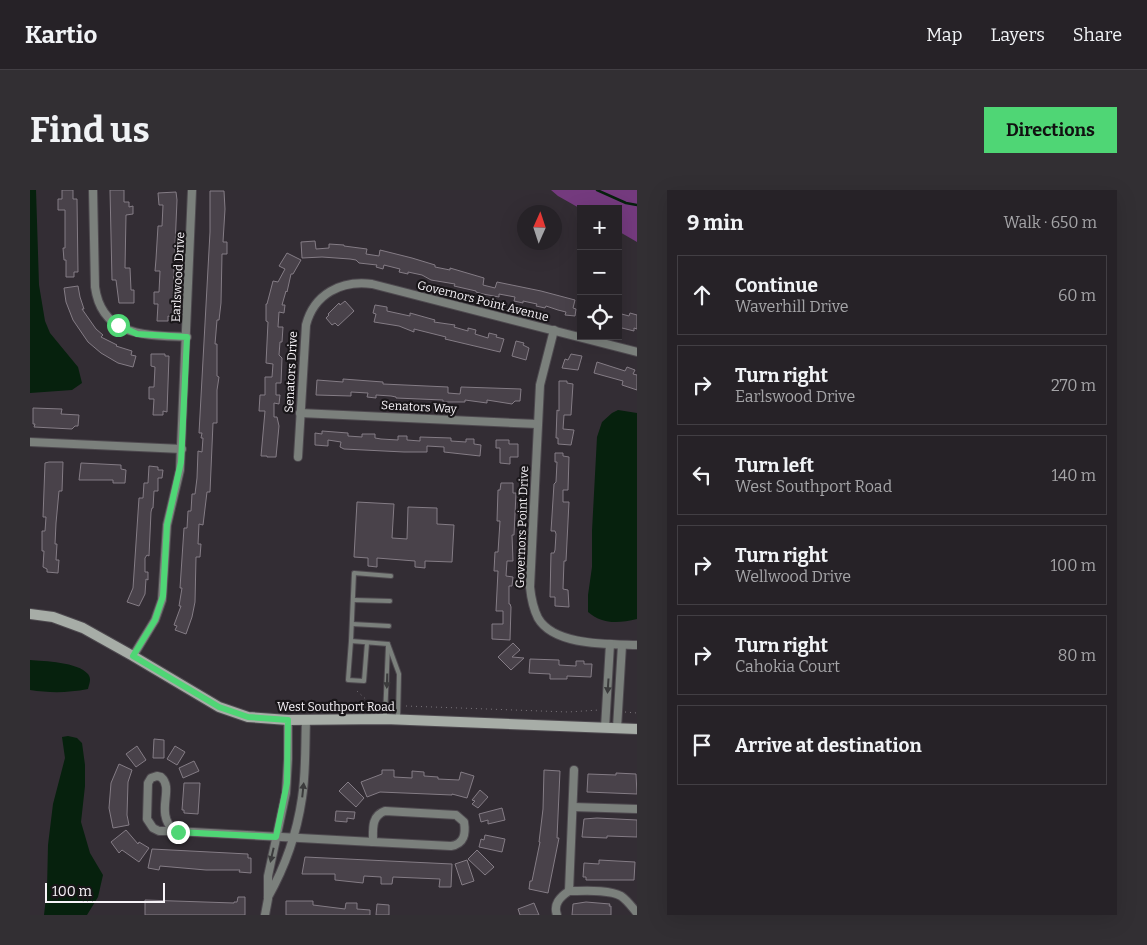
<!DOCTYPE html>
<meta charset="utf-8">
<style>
:root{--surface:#262227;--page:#322f33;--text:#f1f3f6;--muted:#a4a4a7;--line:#423f44;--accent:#4fd675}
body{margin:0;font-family:Bitter,serif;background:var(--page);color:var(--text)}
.controls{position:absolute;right:15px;top:15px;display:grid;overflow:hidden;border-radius:0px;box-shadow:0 5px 20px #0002}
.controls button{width:45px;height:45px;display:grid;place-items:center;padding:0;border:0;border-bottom:1px solid var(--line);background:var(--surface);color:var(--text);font:25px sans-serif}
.compass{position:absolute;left:487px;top:15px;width:45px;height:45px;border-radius:50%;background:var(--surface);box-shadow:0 5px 20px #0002;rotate:3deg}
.scale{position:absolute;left:15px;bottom:12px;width:120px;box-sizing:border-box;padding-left:5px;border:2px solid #f7f3f8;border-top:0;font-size:14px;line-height:18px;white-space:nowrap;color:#f7f3f8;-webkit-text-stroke:4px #191619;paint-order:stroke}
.stop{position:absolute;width:15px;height:15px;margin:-11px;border:4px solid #4fd675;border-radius:50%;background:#fff}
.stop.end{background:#4fd675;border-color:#fff;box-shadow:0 1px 5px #0008}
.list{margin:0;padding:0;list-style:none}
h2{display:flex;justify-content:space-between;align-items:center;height:65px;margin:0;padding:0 20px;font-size:21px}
h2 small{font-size:16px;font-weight:400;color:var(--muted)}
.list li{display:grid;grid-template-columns:32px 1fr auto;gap:15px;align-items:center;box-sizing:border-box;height:80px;margin:0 10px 10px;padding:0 10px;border:1px solid var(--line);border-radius:0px}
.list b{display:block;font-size:19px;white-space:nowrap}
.list p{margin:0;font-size:16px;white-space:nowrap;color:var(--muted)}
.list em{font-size:16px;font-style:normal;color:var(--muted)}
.icon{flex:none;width:28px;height:28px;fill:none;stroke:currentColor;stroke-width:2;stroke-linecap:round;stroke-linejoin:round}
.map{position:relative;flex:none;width:607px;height:725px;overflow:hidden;border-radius:0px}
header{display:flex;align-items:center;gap:30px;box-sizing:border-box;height:70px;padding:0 25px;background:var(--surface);border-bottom:1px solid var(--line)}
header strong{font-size:24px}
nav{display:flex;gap:28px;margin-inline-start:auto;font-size:18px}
.intro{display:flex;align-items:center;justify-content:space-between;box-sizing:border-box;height:120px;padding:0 30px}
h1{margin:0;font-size:35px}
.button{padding:12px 22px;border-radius:0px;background:var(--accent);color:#111;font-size:18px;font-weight:700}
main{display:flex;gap:30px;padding:0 30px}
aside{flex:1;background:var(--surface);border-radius:0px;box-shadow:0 5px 20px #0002}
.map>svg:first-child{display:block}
.green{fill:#743a7e}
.water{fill:#06210d}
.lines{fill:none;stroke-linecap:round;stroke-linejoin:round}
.stream{stroke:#06210d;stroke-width:2.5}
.building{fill:#49424a;stroke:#847c85}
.lane-casing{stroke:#4e494f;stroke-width:6}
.street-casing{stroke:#4e494f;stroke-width:10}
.secondary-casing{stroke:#4e494f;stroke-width:12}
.path{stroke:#7a757b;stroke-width:1;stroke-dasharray:1 4;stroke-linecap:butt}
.lane{stroke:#7b807c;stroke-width:4}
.street{stroke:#7b807c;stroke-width:8}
.secondary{stroke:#a7ada7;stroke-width:10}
.oneway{fill:#3b3b3c}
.route{stroke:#4fd675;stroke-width:6}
.labels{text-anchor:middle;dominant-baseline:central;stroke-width:4.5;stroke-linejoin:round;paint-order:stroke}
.street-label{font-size:12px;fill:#f7f3f8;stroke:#191619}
</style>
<header>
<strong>Kartio</strong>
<nav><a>Map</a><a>Layers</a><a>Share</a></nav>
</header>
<div class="intro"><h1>Find us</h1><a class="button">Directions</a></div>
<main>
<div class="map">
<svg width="607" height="725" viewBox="0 0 607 725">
<rect width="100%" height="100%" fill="#332d34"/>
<!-- green -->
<polygon class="green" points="521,0 607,0 607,52 588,41 588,19 551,19 528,6"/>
<!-- water -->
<g class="water">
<polygon points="0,0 6,0 9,95 15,131 20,143 48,177 52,193 42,200 0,203"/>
<path d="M 588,220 L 607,223 L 607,429 C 589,433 573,435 558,422 L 558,405 L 562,377 L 562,341 L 567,247 L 572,232 L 582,223 Z"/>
<path d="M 0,470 C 14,471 48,472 58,484 C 62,489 59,494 58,499 C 37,503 20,503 0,500 Z"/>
<polygon points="38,546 47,548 52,553 55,575 55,596 51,632 60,663 73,685 68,707 57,725 14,725 17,699 18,655 23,614 35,568 32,547"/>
</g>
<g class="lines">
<!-- stream -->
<polyline class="stream" points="567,0 596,13 607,15"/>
</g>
<!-- building -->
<g class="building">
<polygon points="32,0 43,0 43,9 47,9 48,82 44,82 44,87 36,87 36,70 34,70 33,58 35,58 35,20 28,20 28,9 32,9"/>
<polygon points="80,0 94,0 94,12 99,12 99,17 103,16 103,24 96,25 95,78 100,78 101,100 104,100 104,113 89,113 86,90 82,90"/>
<polygon points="180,1 194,1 195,19 193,52 197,52 197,64 192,64 191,113 189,130 187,130 185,154 187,154 187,186 189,187 187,200 187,233 183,233 180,302 177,302 173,335 169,334 168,354 171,354 170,367 166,367 165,412 162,427 156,444 145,440 147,436 144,435 151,416 149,416 152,398 150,398 154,338 157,338 158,321 161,321 162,304 165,304 167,288 168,261 172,262 173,248 171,248 172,243 169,243 180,42"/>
<polygon points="146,2 147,10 142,127 138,126 138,131 127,131 128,114 124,114 124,102 129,102 130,81 125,81 126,69 128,36 132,36 133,15 129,15 128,3"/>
<polygon points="285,51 286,59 299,58 299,54 314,55 314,56 337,59 336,64 349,66 350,60 382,68 405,75 405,77 420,80 420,78 454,88 453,95 465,98 467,92 511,101 545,110 543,118 546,119 545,126 535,125 536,122 528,120 516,116 515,118 506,116 507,114 493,111 493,113 484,111 485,107 469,104 469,107 453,104 446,102 446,101 424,96 425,94 401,90 392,85 378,82 378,84 369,82 370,79 354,75 353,79 346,77 347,75 329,73 326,70 320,69 292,67 272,68 271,52"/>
<polygon points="257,63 271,70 263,84 261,84 257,102 256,101 252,115 255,115 254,123 249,122 248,137 253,137 252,152 250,152 249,165 252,168 251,193 246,193 246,205 250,205 249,214 244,213 244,227 247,227 249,236 246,267 237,267 237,266 231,266 235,221 229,221 230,205 235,205 235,187 242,187 243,174 236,173 238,132 236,131 236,114 237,114 243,91 248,92 255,79 249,76"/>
<polygon points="48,96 50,107 54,119 52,119 66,139 73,145 71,147 87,155 86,156 102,161 101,165 106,166 103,177 88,173 71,163 58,152 43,130 36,112 34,98"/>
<polygon points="315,111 324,121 308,136 305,133 302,135 296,128 299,125 298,124 309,113 310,115"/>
<polygon points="345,115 357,117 357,121 380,126 380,123 405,130 404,132 425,135 424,137 438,141 438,138 446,140 445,144 458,148 459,143 467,145 466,147 474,149 470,162 415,149 416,147 384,139 384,142 369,136 344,132 346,124 343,123"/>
<polygon points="588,123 599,126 600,123 607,125 607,139 604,138 604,141 588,137"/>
<polygon points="486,151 494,153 493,155 499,158 496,170 482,166"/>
<polygon points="121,164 135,164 135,166 139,166 137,222 133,221 133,225 123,225 124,209 119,209 119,197 124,197 125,177 121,176"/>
<polygon points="541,164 552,166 548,180 532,178 535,169 538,170"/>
<polygon points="567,172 595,181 597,177 605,180 603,184 607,185 607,200 592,195 593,191 564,183"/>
<polygon points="313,189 353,192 353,194 418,197 418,203 430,204 431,197 491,199 490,211 485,211 482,214 457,210 457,213 435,210 435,212 413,212 413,210 366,208 366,207 361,206 346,205 346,208 337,207 338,203 321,202 321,206 286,205 287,190 313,192"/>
<polygon points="529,191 537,191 537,193 543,194 541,225 534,225 533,239 544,240 541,255 528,254 528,248 526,248 527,220 529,221"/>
<polygon points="3,218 32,219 31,224 49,225 48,236 45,236 42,239 4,237 5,234 3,234"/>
<polygon points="292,241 318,243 318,246 332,247 332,244 345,244 345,248 351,249 368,250 368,246 377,246 377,250 390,251 390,247 421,248 421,251 436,252 436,249 444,249 444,254 451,255 450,266 414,262 414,257 397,256 397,262 374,262 314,259 310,257 311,252 298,250 298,256 285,255 285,243 292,244"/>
<polygon points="466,250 479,250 479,254 488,254 488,267 480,267 480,274 470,273 470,258 466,258"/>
<polygon points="525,263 533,263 533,266 539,267 538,300 533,300 533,312 539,312 536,371 534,371 533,399 538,400 539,417 525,416 525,407 520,407 521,363 524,363 525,360 526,344 525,341 521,341 524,294 526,292 527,272 525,272"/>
<polygon points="19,272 33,272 32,301 29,301 26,333 25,354 27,354 26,370 29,370 28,383 17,382 17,379 13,377 14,361 12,361 12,341 15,341 16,327 13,327 15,273"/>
<polygon points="51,273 91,275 91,279 96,280 95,293 83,293 83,290 49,290"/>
<polygon points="119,276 128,277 128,280 133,280 132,288 128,288 128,301 124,301 123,318 122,318 121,322 119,366 117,365 115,368 115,382 118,382 118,390 116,389 115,404 109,416 97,412 103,398 109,308 113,308 114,293 118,293"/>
<polygon points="471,293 483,293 483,303 486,303 484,345 482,345 483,371 477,371 476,386 483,387 482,396 479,396 479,414 480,414 481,417 480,450 462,449 462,434 473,434 473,421 466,421 468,381 464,381 465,362 468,362 470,331 467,331 468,300 470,300"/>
<polygon points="327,312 364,314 362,348 377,349 378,317 407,318 407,334 424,335 422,372 395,371 395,378 385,377 385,371 347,368 347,377 338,376 338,368 324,367"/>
<polygon points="483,453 490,460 482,467 494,468 481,480 468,467"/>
<polygon points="500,469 529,470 529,475 546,476 546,471 554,471 554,474 562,474 561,487 537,486 537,489 520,489 520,484 499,483"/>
<polygon points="124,549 134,550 134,568 123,568"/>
<polygon points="107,556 116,570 106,577 96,564"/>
<polygon points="145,556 155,562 147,575 137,569"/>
<polygon points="164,571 169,581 153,588 149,578"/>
<polygon points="89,574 102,580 98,592 97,625 99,635 83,638 79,618 81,593"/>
<polygon points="352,580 364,580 364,587 382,588 382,581 394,582 394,586 408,587 408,589 429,590 431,582 444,586 437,608 422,604 422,605 350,602 337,607 331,592 352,584"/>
<polygon points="514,580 530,581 527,648 529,648 518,703 499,699 500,691 502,691 510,652 509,652 513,619"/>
<polygon points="586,583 606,584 607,604 557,602 558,584 586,585"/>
<polygon points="318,592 334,608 326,617 309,601"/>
<polygon points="154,593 170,593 168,624 154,623 154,620 152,620"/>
<polygon points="450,600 458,607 448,618 442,614 445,611 442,610"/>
<polygon points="472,618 475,630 458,634 458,630 451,632 449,624"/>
<polygon points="306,621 325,622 324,629 317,628 317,632 305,631"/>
<polygon points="567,628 607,630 607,647 577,646 577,648 552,647 554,629"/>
<polygon points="96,640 108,654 109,652 119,658 109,672 92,660 89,663 81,652"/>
<polygon points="455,645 475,649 472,662 449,657 451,649 454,650"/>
<polygon points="122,659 218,664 218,668 221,668 221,683 209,682 210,680 176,680 130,676 129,680 118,678"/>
<polygon points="447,660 464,677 455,685 438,669"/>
<polygon points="275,667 422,674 421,697 409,697 410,689 363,687 362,694 351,694 351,687 334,686 333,693 305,690 305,684 272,684"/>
<polygon points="437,670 444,691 432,695 425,674"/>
<polygon points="569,670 605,672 604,690 556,690 556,687 553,687 554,673 569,674"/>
<polygon points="208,707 215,707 215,725 115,725 115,710 204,713 204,712 207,712"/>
<polygon points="256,711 283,711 283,715 315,719 316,713 327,713 327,719 340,720 340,725 256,725"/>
<polygon points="556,712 580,714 579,716 581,716 581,725 542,725 543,714"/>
<polygon points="504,713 509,725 490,725 488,719"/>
<polygon points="347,714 359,715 359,725 346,725"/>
</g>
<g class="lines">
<defs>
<g id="lane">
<polyline points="323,410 360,411"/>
<polyline points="322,434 359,436"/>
<polyline points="321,451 324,383 361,386"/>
<polyline points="337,453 334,491 318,490 321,451 358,454"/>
<polyline points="358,454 369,484 368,529"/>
<polyline points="355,527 358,456"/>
</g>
<g id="street">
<path d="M 63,0 L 65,97 C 72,148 118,145 157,147"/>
<path d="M 524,140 L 510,195 L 500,397 C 501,407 503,418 508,428 C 524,456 579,454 607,455"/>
<polyline points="270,223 507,234"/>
<polyline points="0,252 152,259"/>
<path d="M 268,267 L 276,135 C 284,104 311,90 342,94 L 607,162"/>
<polyline points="103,466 125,430 132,410 137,335 150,280 162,0"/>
<polyline points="575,538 580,454"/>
<polyline points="587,538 592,455"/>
<path d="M 127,586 L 131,587 C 145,599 124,622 144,641 L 129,641 L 123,638 L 117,629 L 118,593 L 121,588 Z"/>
<polyline points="543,617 607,619"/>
<path d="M 355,621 L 426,625 L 434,632 C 436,644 434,654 421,656 L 343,652 C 343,639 341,626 355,621 Z"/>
<polyline points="144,641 343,652"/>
<polyline points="539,701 544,580"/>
<path d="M 539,701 C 553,701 579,699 591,706 C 597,710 602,717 607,723"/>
<path d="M 238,707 C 255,677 267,642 272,608 C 276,583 275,556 276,530"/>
<polyline points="235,725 238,709 238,686 256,603 258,569 258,530"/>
<path d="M 527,725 C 523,714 530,707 539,701"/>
</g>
<polyline id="secondary" points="0,424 23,427 53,438 103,466 189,517 218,527 258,530 355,529 607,539"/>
</defs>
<!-- lane casing -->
<use href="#lane" class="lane-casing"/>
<!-- street casing -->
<use href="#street" class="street-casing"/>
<!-- secondary casing -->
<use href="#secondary" class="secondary-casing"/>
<!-- path -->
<g class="path">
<polyline points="327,501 341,514 349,515"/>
<polyline points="376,516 538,522 569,520"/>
<polyline points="595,522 607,523"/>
</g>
<!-- lane -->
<use href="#lane" class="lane"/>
<!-- street -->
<use href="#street" class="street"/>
<!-- secondary -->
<use href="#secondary" class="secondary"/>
</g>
<!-- one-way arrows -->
<defs><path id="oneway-solid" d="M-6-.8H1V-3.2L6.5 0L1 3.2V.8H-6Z" transform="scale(1.25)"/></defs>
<g class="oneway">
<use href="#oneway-solid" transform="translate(357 491) rotate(92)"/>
<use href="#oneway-solid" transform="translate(578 496) rotate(94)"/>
<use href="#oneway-solid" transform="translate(273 600) rotate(-84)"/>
<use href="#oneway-solid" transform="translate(242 665) rotate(103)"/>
</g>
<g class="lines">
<!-- route -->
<polyline class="route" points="88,135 107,144 157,147 151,272 137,335 133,406 125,430 103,466 189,517 218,527 258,530 257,593 246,647 148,642"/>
</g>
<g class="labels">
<!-- street labels -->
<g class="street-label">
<text transform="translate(148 87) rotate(-87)">Earlswood Drive</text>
<text transform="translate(453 111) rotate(14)">Governors Point Avenue</text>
<text transform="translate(261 182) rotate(-87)">Senators Drive</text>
<text transform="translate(389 217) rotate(3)">Senators Way</text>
<text transform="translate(492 337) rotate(-88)">Governors Point Drive</text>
<text x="306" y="517">West Southport Road</text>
</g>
</g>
</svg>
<div class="controls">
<button>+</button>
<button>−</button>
<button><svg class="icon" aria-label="locate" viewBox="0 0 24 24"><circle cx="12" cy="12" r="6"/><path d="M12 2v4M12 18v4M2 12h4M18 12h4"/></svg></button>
</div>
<svg class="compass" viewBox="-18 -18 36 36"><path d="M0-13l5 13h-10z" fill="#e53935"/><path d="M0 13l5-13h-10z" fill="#a4a4a7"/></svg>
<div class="scale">100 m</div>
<div class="stop" style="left:88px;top:135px"></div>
<div class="stop end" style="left:148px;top:642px"></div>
</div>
<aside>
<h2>9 min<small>Walk · 650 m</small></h2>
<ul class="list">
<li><svg class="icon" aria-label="ahead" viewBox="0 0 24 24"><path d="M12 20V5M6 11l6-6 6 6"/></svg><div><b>Continue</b><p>Waverhill Drive</p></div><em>60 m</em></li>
<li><svg class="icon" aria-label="right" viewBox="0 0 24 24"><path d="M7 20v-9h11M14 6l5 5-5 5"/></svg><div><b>Turn right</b><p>Earlswood Drive</p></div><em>270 m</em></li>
<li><svg class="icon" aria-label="left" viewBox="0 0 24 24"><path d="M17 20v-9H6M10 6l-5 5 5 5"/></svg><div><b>Turn left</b><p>West Southport Road</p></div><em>140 m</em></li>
<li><svg class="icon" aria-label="right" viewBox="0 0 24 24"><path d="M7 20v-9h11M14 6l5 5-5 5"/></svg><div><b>Turn right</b><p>Wellwood Drive</p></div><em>100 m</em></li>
<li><svg class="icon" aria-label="right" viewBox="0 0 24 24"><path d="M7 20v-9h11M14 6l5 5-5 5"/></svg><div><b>Turn right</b><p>Cahokia Court</p></div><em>80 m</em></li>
<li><svg class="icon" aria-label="arrive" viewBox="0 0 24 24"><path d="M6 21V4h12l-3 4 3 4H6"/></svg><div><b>Arrive at destination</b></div></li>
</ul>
</aside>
</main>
